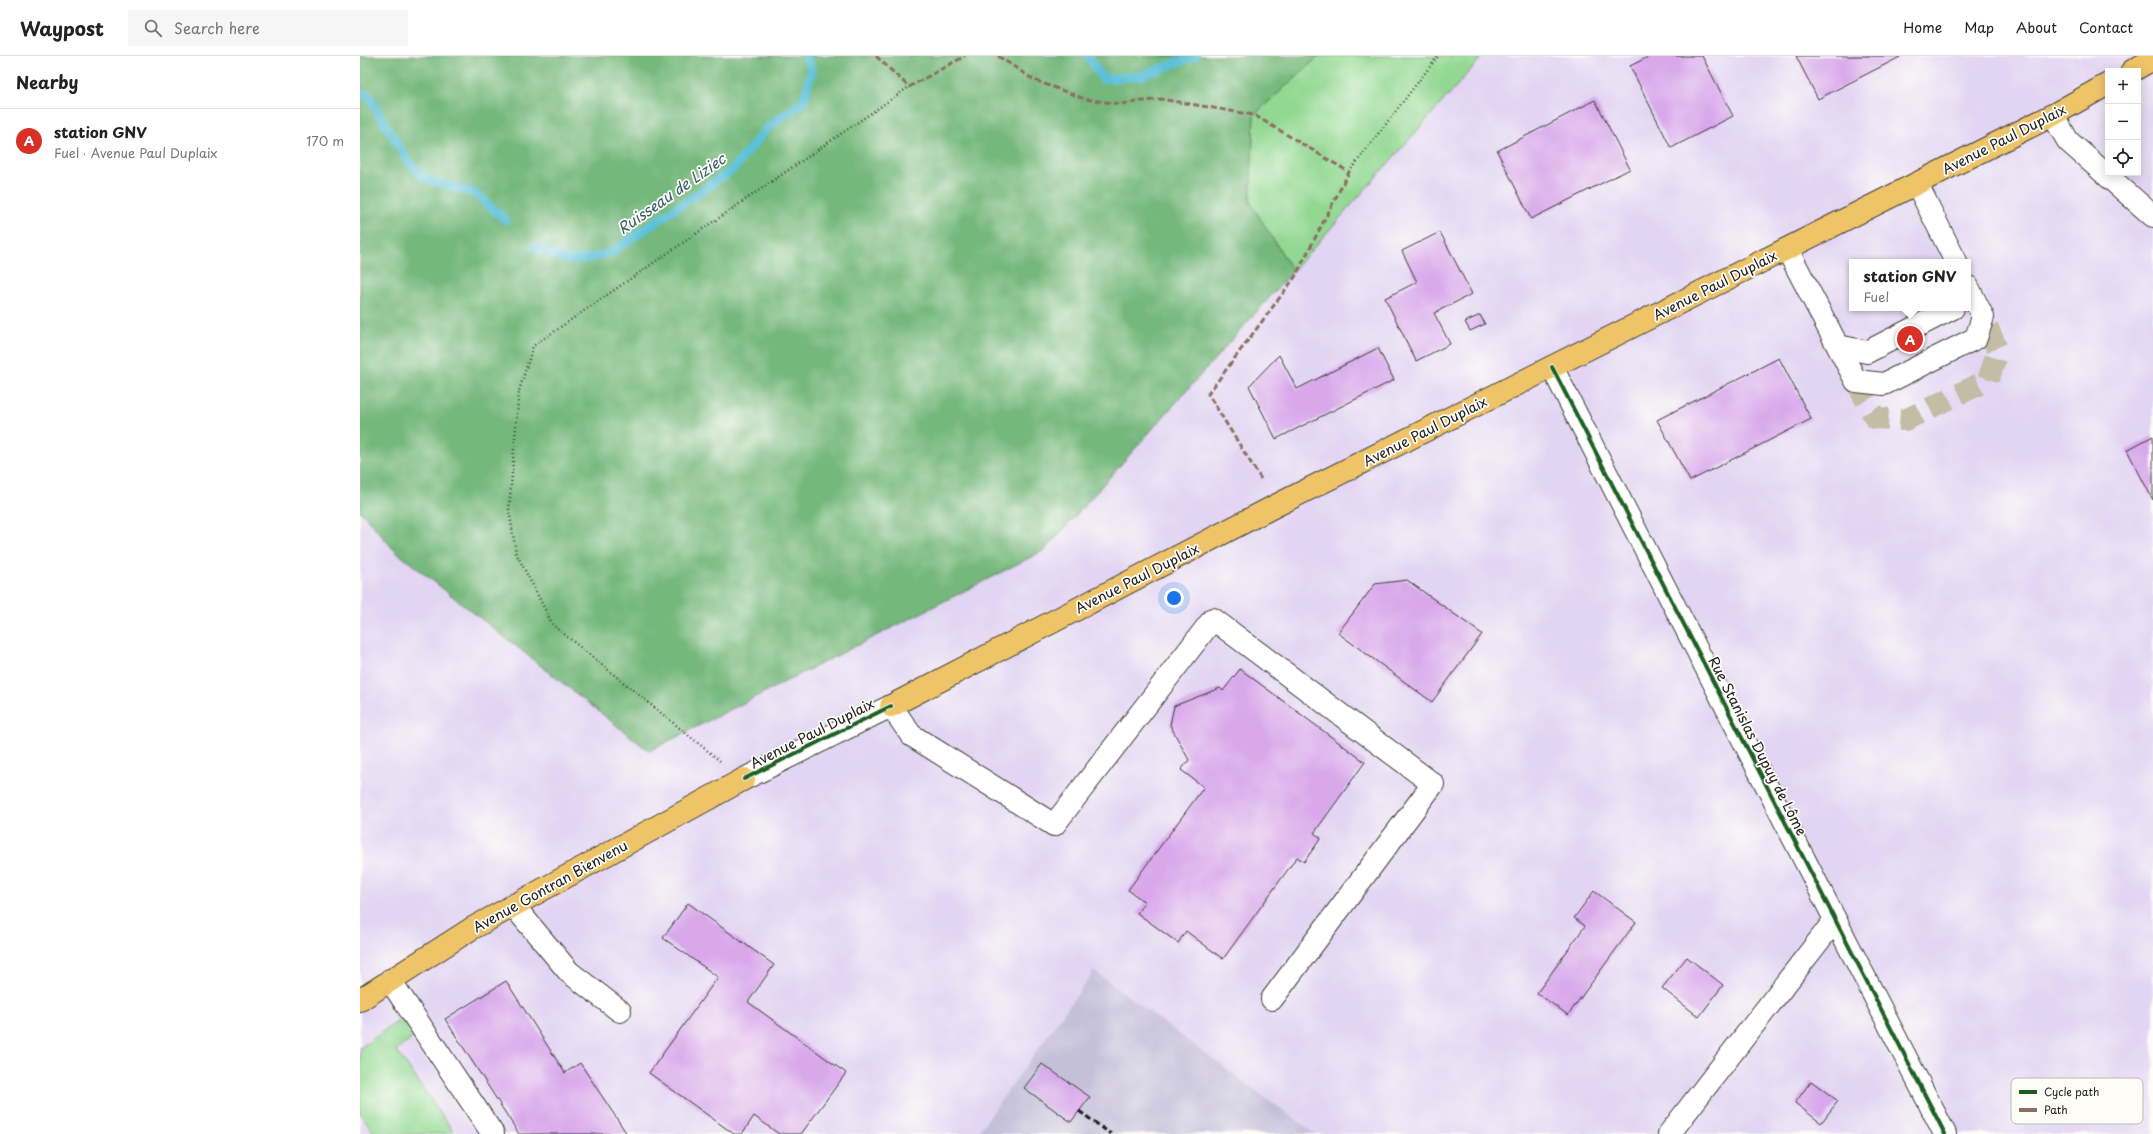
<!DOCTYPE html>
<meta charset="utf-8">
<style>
:root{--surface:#fff;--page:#f6f6f6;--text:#222;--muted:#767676;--line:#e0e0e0;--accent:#d93025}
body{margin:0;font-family:"Playpen Sans",sans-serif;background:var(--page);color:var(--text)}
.controls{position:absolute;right:12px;top:12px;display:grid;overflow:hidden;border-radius:0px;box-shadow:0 2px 10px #0003}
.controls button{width:36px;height:36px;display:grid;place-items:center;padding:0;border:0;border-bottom:1px solid var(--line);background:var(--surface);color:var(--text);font:20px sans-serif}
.you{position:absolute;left:814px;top:542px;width:14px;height:14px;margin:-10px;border:3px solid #fff;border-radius:50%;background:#1a73e8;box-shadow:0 0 0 6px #1a73e833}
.badge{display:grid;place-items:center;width:26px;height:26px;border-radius:50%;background:var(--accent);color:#fff;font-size:13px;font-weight:700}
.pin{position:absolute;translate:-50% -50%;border:2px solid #fff;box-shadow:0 1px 4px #0006}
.popup{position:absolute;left:1489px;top:203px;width:122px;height:52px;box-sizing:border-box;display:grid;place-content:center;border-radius:0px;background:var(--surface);filter:drop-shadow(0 1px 3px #0005);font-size:13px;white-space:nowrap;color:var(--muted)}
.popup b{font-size:15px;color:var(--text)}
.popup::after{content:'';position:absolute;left:50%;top:100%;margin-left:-8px;border:8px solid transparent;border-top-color:var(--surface)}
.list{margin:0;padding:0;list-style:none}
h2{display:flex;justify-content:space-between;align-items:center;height:52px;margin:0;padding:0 16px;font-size:17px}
h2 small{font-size:13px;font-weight:400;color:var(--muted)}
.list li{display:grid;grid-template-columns:26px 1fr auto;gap:12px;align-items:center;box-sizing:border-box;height:64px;padding:0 16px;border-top:1px solid var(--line)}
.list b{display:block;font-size:15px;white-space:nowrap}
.list p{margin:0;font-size:13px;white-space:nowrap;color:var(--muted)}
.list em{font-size:13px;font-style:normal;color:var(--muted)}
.icon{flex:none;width:22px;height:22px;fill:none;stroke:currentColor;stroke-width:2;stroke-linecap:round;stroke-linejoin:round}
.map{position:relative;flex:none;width:1793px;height:1078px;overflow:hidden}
header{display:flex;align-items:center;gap:24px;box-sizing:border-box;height:56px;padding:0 20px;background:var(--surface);border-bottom:1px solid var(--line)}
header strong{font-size:19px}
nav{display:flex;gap:22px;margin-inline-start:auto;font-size:14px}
.search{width:280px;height:36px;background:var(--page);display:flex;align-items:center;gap:10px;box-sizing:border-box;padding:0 14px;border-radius:0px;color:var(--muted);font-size:15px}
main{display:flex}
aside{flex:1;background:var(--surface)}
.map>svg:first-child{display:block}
.built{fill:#e2d4f3;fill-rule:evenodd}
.industrial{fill:#c5c0da}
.green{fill:#92d892;stroke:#577a57}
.forest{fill:#75b87c;stroke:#486a4c}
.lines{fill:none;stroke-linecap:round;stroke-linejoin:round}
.stream{stroke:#5bc1d9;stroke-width:9}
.building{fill:#d8a8eb}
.minor-tunnel{stroke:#c2bda4;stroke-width:22;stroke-dasharray:22 11;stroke-linecap:butt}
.minor-casing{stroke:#3b3a36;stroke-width:24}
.major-casing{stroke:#3b3a36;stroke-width:24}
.path{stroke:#3b3a36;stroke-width:2.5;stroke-dasharray:1 3;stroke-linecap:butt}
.minor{stroke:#fff;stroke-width:22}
.major{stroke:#efc469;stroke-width:22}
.rail{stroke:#1c1c1c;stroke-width:3;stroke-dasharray:6 3;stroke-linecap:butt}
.quiet{stroke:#8d6e63;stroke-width:3;stroke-dasharray:6 3;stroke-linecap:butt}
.cycleway-casing{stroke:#fdfcf7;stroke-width:6}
.cycleway{stroke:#1b5e20;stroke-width:4}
.labels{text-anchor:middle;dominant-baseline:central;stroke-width:3.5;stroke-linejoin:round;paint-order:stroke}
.street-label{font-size:14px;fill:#1c1c1c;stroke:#fdfcf7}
.water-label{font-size:15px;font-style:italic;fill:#355e68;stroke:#fdfcf7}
.key{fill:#fdfcf7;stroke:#bab9b5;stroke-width:1}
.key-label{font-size:11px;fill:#1c1c1c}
</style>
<header>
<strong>Waypost</strong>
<div class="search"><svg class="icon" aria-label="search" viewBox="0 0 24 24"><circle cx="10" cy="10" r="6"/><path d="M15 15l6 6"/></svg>Search here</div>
<nav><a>Home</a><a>Map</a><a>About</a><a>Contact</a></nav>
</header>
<main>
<aside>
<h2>Nearby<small></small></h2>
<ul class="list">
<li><span class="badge">A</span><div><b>station GNV</b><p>Fuel · Avenue Paul Duplaix</p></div><em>170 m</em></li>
</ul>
</aside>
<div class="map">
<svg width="1793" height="1078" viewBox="0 0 1793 1078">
<rect width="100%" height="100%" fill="#fdfcf7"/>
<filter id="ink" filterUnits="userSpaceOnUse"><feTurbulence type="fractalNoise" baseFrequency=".025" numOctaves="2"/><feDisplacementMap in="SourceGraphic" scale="8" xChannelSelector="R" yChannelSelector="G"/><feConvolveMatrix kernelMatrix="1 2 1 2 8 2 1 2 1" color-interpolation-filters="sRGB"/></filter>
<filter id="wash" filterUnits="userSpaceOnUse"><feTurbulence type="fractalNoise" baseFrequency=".012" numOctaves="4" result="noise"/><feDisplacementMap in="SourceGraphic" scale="16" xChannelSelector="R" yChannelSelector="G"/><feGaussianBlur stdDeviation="0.9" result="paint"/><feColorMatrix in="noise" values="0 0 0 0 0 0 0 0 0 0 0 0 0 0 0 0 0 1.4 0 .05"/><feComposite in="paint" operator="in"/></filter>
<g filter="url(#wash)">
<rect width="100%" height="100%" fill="#ebe5c6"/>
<!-- built -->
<path class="built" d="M 1123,0 L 1793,0 L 1793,1078 L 0,1078 L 0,443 L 685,494 ZM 1748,15 L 1778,15 L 1778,117 L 1748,117 ZM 1492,206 L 1608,206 L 1608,252 L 1492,252 Z"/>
<!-- industrial -->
<polygon class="industrial" points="734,915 955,1078 617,1078"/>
<!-- green -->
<g class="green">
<polygon points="959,0 1123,0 933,215 890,146 894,59"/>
<polygon points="41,963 54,981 36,994 93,1075 89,1078 15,1078 0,1057 0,992"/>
</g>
<!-- forest -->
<polygon class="forest" points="0,0 959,0 894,59 890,146 933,215 685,494 289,695 35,495 0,455"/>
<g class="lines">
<!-- stream -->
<g class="stream">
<polyline points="728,0 743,23 780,20 835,0"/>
<polyline points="0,38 8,39 47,104 64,122 114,137 146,164"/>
<polyline points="174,191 208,204 232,202 253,195 372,114 409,70 443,46 452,14 446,0"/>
</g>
</g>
<g id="blocks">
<!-- building -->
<g class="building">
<polygon points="1290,0 1342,0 1373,60 1311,92 1270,10"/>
<polygon points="1436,0 1540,0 1540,1 1458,43"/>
<polygon points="1235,44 1270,113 1171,163 1137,95"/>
<polygon points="1080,176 1112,238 1074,257 1090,288 1056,305 1025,242 1057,226 1042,195"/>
<polygon points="1120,259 1125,268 1110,275 1105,266"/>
<polygon points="1018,292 1034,324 916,383 889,330 919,299 937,333"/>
<polygon points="1419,302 1451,363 1330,425 1297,364"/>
<polygon points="1793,380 1793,444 1767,394"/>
<polygon points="1047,524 1122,578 1072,646 978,577 1015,528"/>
<polygon points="880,613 1005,706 954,777 961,782 944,806 937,801 863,903 826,875 818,887 777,857 785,846 768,834 844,731 821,714 829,704 810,669 814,650 860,632 863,635"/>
<polygon points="1234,835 1276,866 1208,959 1177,937 1225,870 1214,862"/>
<polygon points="328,847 414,909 388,946 486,1017 441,1078 419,1078 394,1060 382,1078 374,1078 289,1017 358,921 303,882"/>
<polygon points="1327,901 1363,929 1339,961 1302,932"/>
<polygon points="146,925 205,1017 220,1007 267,1078 159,1078 85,963"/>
<polygon points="682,1008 730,1041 711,1066 664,1032"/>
<polygon points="1451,1025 1478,1045 1461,1067 1435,1047"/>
</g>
</g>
</g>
<g filter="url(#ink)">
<use href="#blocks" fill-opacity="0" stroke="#3b3a36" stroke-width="1"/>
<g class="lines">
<!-- minor-tunnel -->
<polyline class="minor-tunnel" points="1496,325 1515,362 1545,364 1628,324 1638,295 1623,261"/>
<defs>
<g id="minor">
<polyline points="1693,59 1708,85 1793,160"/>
<polyline points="1557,128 1596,206"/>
<polyline points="1427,193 1496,325 1524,328 1616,282 1623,261 1608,231"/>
<polyline points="1478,290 1507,296 1593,252"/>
<polyline points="1192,311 1585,1078"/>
<polyline points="384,723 531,650 551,679 694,769 853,563 1073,728 912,943"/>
<polyline points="153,849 209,916 260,955"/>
<polyline points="30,924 133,1078"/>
<polyline points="1309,1078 1475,864"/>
</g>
<g id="major">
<polyline points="1772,15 1793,3"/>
<polyline points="531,650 915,450 1693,59 1748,28"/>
<polyline points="0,944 111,873 384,723"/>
</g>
</defs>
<!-- minor casing -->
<use href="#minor" class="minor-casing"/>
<!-- major casing -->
<use href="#major" class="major-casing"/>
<!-- path -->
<g class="path">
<polyline points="989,116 1078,0"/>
<polyline points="360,705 193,569 156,497 149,453 159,335 173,290 549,31"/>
</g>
<!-- minor -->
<use href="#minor" class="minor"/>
<!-- major -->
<use href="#major" class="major"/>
<!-- rail -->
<polyline class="rail" points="719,1055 751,1078"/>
<!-- quiet -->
<g class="quiet">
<polyline points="516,0 549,31 605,0"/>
<polyline points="638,0 674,24 725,43 760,48 801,43 894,59 989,116 935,221 848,338 901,423"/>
</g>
<defs>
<g id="cycleway">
<polyline points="1192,311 1585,1078"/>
<polyline points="384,723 531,650"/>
</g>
</defs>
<!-- cycleway casing -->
<use href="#cycleway" class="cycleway-casing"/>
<!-- cycleway -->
<use href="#cycleway" class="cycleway"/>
</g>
</g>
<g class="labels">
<!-- street labels -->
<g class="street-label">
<text transform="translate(1644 83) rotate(-27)">Avenue Paul Duplaix</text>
<text transform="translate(1355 229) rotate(-27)">Avenue Paul Duplaix</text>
<text transform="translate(1065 375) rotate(-27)">Avenue Paul Duplaix</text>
<text transform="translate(777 522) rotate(-27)">Avenue Paul Duplaix</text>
<text transform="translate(452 677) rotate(-27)">Avenue Paul Duplaix</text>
<text transform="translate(1398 690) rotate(63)">Rue Stanislas Dupuy de Lôme</text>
<text transform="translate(190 830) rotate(-29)">Avenue Gontran Bienvenu</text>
</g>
<!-- water labels -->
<g class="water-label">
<text transform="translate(311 137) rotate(-35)">Ruisseau de Liziec</text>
</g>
</g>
<!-- legend -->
<rect x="1651" y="1022" width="132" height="46" rx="6" class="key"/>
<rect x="1659" y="1034" width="18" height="4" fill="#1b5e20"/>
<rect x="1659" y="1052" width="18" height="4" fill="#8d6e63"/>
<g class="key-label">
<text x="1684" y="1040">Cycle path</text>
<text x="1684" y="1058">Path</text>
</g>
</svg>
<div class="controls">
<button>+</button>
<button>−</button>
<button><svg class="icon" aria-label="locate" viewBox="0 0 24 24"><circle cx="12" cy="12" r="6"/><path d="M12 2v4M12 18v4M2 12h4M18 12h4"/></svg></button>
</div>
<div class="you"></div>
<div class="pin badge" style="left:1550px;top:283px">A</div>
<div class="popup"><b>station GNV</b>Fuel</div>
</div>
</main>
